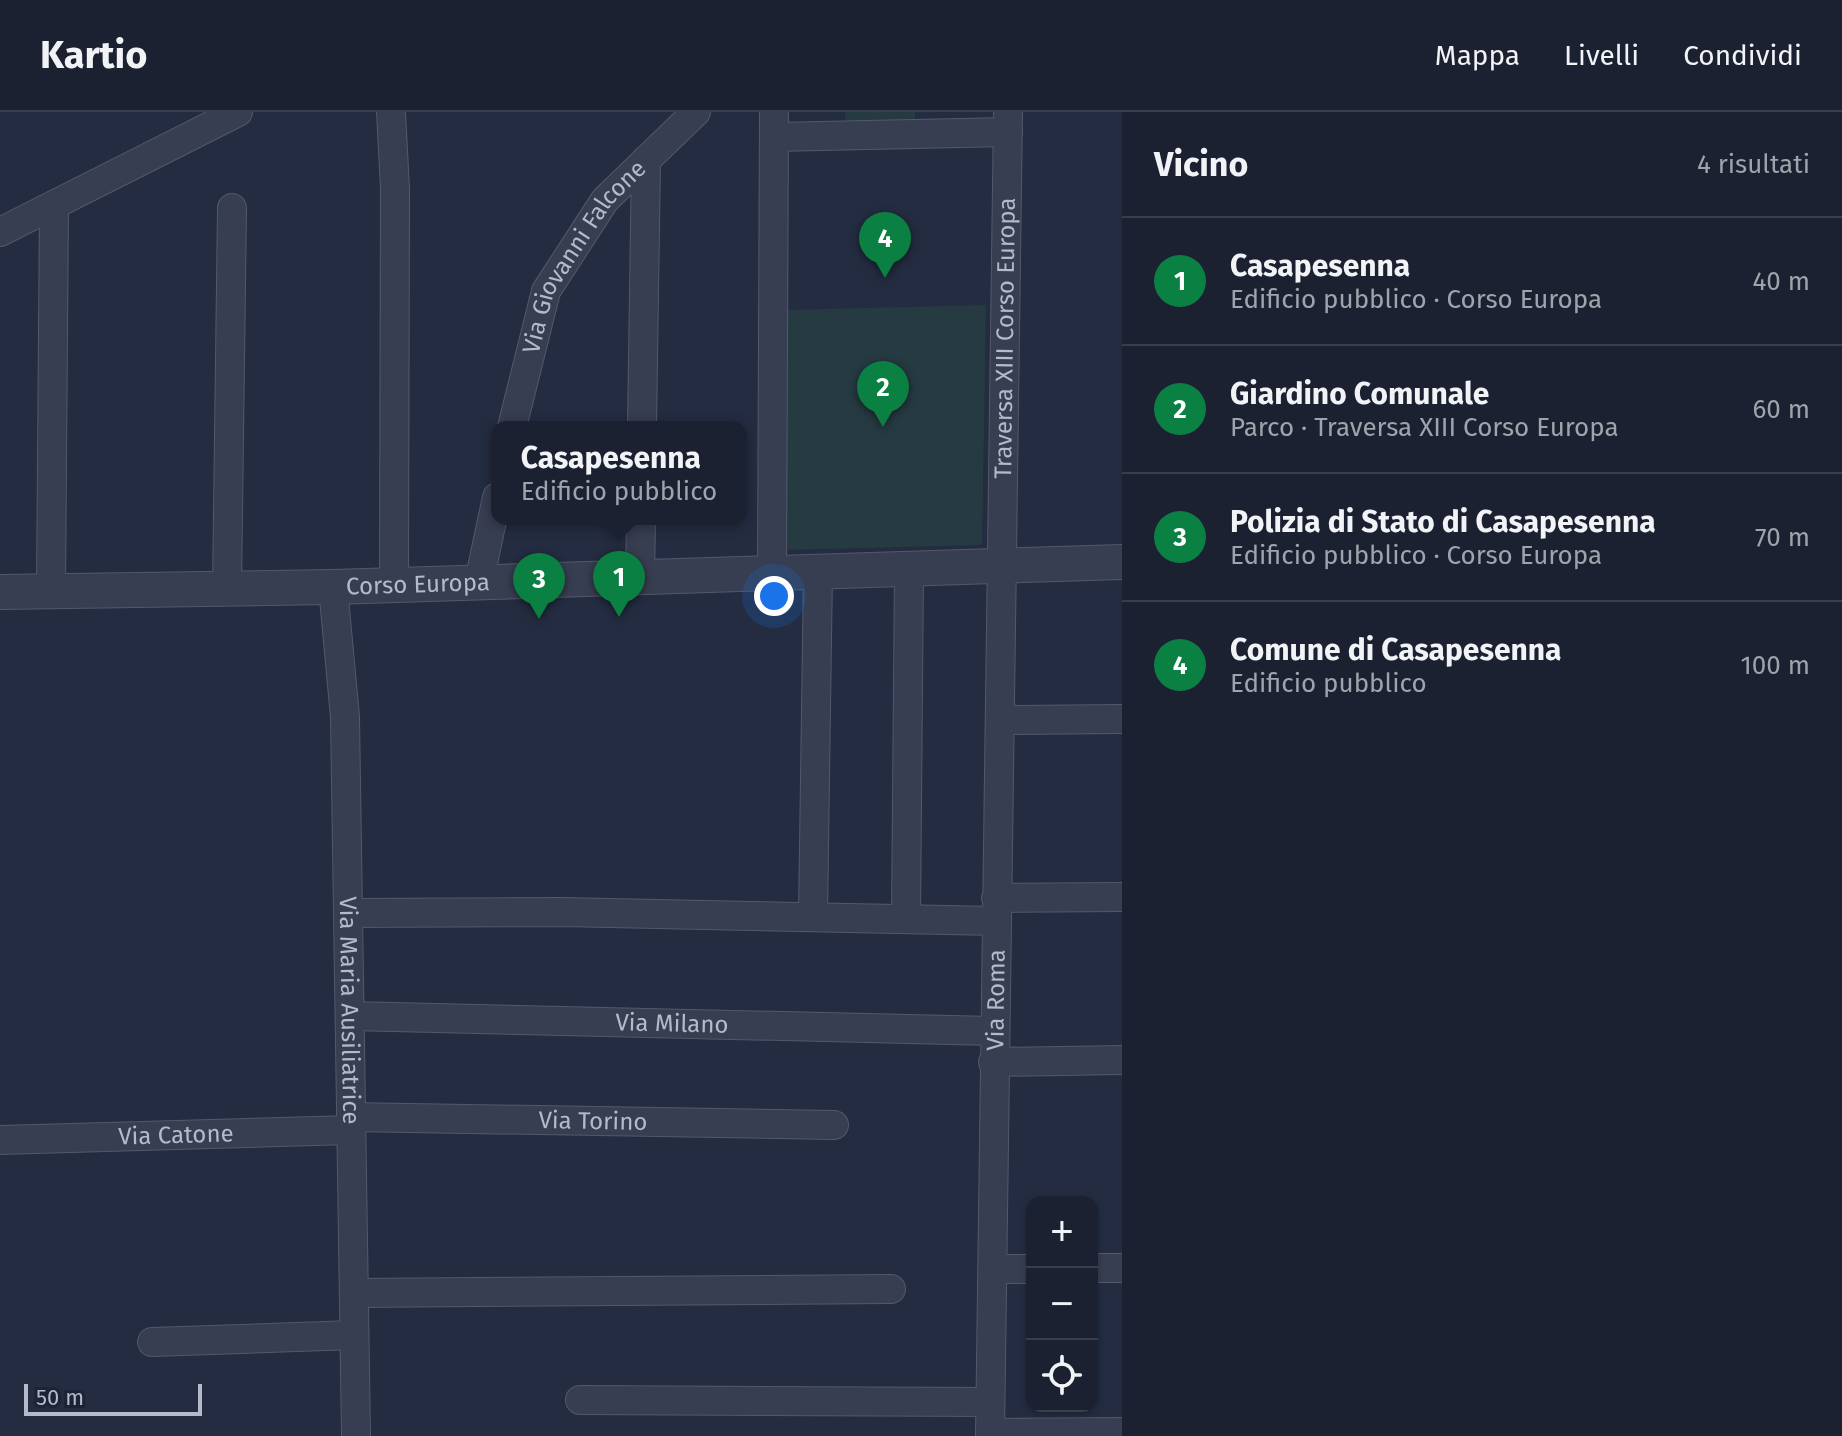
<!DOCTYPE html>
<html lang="it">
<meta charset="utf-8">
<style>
:root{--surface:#1b2131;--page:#282e3d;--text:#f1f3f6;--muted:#a0a3ab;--line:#393e4d;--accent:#0b8043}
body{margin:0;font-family:"Fira Sans",sans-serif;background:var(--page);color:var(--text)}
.controls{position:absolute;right:24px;bottom:24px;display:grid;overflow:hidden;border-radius:16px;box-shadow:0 2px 6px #0004}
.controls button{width:72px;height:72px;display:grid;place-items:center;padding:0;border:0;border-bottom:2px solid var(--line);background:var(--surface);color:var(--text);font:40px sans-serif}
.scale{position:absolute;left:24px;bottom:20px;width:178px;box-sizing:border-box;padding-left:8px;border:4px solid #b5bacb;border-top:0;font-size:22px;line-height:28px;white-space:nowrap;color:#b5bacb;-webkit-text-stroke:6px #1d2336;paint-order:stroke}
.you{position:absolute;left:774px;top:484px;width:28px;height:28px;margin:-20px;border:6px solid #fff;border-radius:50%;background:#1a73e8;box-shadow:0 0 0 12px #1a73e833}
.badge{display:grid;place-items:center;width:52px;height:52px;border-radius:50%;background:var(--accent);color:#fff;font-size:26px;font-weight:700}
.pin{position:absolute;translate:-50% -66px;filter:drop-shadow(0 2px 4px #0008)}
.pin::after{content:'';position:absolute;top:42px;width:28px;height:24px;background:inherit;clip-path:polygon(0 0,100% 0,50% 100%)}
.popup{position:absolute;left:491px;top:309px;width:256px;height:104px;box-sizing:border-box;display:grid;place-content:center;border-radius:16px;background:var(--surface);filter:drop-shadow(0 2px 6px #0005);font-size:26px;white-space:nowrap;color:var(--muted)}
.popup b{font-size:30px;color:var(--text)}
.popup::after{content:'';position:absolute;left:50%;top:100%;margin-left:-16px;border:16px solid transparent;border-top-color:var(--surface)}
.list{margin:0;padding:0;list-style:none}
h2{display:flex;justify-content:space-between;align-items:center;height:104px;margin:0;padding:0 32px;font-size:34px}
h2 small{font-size:26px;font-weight:400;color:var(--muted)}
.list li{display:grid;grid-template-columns:52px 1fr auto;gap:24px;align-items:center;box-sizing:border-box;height:128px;padding:0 32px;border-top:2px solid var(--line)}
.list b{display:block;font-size:30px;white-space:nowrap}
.list p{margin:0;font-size:26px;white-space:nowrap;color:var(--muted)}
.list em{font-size:26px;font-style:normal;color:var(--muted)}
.icon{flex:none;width:44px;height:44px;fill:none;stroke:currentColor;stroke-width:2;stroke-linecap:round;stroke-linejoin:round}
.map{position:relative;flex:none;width:1122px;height:1324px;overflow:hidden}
header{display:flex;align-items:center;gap:48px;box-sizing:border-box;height:112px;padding:0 40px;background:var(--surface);border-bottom:2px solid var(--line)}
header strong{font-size:38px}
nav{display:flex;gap:44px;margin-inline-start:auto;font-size:28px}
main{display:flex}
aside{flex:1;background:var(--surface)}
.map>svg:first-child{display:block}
.green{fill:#263a42}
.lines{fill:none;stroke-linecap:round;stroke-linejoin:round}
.minor-casing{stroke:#53596b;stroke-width:30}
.tertiary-casing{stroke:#53596b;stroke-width:36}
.minor{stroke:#383e51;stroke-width:28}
.tertiary{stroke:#383e51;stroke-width:34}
.labels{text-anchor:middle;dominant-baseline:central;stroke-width:8;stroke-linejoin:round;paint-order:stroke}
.street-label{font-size:24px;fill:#b5bacb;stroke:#1d2336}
</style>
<header>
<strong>Kartio</strong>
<nav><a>Mappa</a><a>Livelli</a><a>Condividi</a></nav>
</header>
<main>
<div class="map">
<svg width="1122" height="1324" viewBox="0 0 1122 1324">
<rect width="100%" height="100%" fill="#242c41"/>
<!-- green -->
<g class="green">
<polygon points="845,0 915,0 915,12 845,13"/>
<polygon points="986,193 982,433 781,438 785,198"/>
</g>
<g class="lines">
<defs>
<g id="minor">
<polyline points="391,0 395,77 394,473"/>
<polyline points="774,25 1008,20"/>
<polyline points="0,120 238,0"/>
<path id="s1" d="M 512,315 L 546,179 L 605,88 L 696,0"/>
<polyline points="642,315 646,48"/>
<polyline points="772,461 774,0"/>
<polyline points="640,465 641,407"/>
<polyline points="479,470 497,385"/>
<path id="s2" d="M 333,475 L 345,605 L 356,1324"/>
<polyline points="227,477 232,96"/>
<polyline points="51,480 54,93"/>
<polyline points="1001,608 1122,607"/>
<polyline points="996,786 1122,785"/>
<polyline points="348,801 562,800 996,809"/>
<polyline points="813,805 818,459"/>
<polyline points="906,807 909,457"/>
<path id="s3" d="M 350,904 L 993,919"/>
<polyline points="993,950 1122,948"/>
<path id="s4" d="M 351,1005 L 834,1013"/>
<path id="s5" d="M 0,1028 L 351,1018"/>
<polyline points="1092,1156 1122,1156"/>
<polyline points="993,1157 1032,1157"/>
<polyline points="354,1181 891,1177"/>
<polyline points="152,1230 354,1223"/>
<polyline points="580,1288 990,1290"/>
<polyline points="990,1321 1122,1320"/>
<path id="s6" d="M 990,1324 L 1008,0"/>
</g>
<g id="tertiary">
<path id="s7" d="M 0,480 L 333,475 L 1122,450"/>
</g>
</defs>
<!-- minor casing -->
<use href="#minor" class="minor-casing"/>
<!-- tertiary casing -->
<use href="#tertiary" class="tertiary-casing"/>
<!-- minor -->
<use href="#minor" class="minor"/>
<!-- tertiary -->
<use href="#tertiary" class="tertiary"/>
</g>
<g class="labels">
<!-- street labels -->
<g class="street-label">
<text stroke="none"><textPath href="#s1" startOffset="188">Via Giovanni Falcone</textPath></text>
<text stroke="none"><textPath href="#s6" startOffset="1098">Traversa XIII Corso Europa</textPath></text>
<text stroke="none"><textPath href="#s7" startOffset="418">Corso Europa</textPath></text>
<text stroke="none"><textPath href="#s6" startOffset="436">Via Roma</textPath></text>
<text stroke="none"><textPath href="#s2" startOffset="424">Via Maria Ausiliatrice</textPath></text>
<text stroke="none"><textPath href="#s3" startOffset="322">Via Milano</textPath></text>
<text stroke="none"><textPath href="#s4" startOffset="242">Via Torino</textPath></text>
<text stroke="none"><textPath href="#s5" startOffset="176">Via Catone</textPath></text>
</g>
</g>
</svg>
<div class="controls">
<button>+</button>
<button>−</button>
<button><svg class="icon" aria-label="locate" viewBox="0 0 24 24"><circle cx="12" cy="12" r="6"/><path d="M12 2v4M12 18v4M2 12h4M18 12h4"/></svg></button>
</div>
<div class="scale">50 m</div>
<div class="you"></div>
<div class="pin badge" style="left:619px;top:505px">1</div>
<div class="popup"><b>Casapesenna</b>Edificio pubblico</div>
<div class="pin badge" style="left:883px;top:315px">2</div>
<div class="pin badge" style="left:539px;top:507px">3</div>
<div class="pin badge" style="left:885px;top:166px">4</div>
</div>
<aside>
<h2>Vicino<small>4 risultati</small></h2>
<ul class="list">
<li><span class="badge">1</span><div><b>Casapesenna</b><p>Edificio pubblico · Corso Europa</p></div><em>40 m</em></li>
<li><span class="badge">2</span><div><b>Giardino Comunale</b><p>Parco · Traversa XIII Corso Europa</p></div><em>60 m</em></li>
<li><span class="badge">3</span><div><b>Polizia di Stato di Casapesenna</b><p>Edificio pubblico · Corso Europa</p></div><em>70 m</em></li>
<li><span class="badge">4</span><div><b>Comune di Casapesenna</b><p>Edificio pubblico</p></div><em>100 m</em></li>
</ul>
</aside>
</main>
